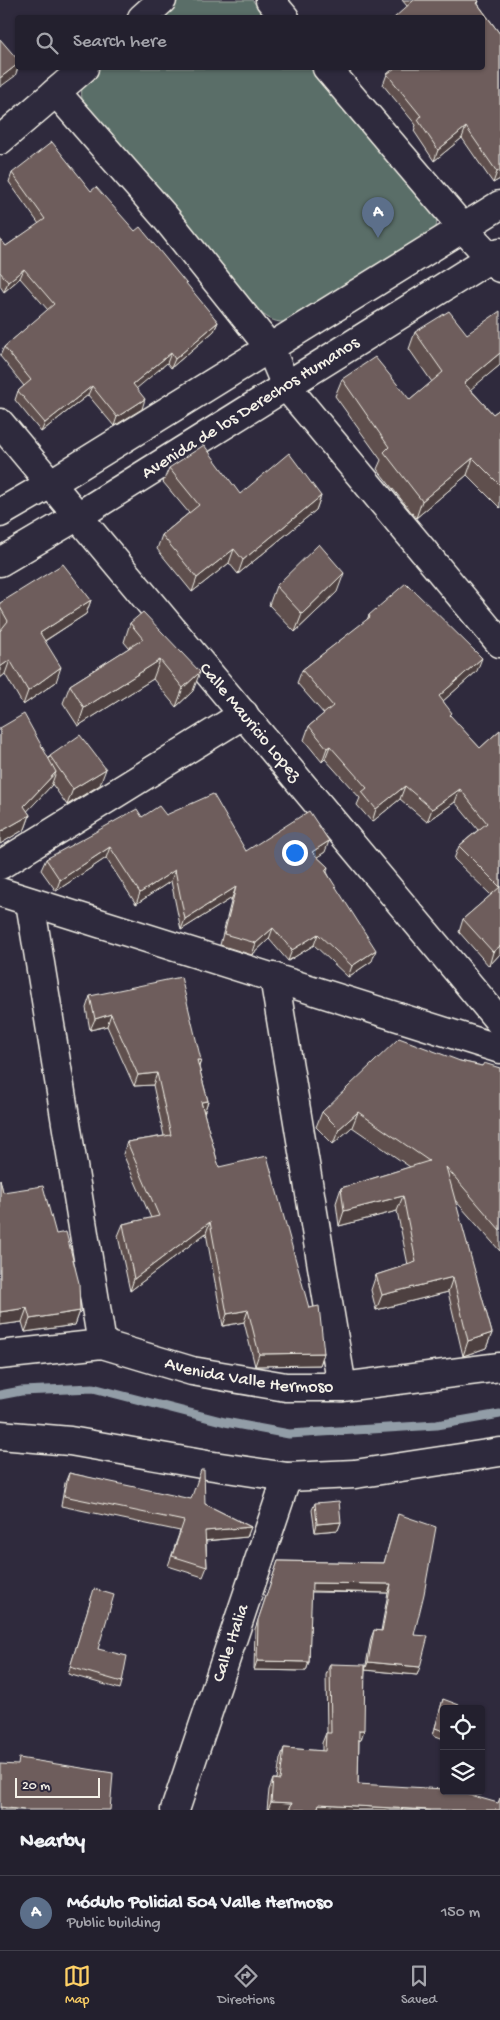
<!DOCTYPE html>
<meta charset="utf-8">
<style>
:root{--surface:#23202e;--page:#2b2836;--text:#f1f3f6;--muted:#a3a3aa;--line:#403e4a;--accent:#ffd166}
body{margin:0;font-family:"Gochi Hand",sans-serif;background:var(--page);color:var(--text)}
.controls{position:absolute;right:15px;bottom:15px;display:grid;overflow:hidden;border-radius:5px;box-shadow:0 1px 4px #0004}
.controls button{width:45px;height:45px;display:grid;place-items:center;padding:0;border:0;border-bottom:1px solid var(--line);background:var(--surface);color:var(--text);font:25px sans-serif}
.scale{position:absolute;left:15px;bottom:12px;width:85px;box-sizing:border-box;padding-left:5px;border:2px solid #f4f1e8;border-top:0;font-size:14px;line-height:18px;white-space:nowrap;color:#f4f1e8;-webkit-text-stroke:4px #2f2a3d;paint-order:stroke}
.you{position:absolute;left:294px;top:852px;width:18px;height:18px;margin:-12px;border:4px solid #fff;border-radius:50%;background:#1a73e8;box-shadow:0 0 0 8px #1a73e833}
.badge{display:grid;place-items:center;width:32px;height:32px;border-radius:50%;background:var(--accent);color:#fff;font-size:16px;font-weight:700}
.pin{position:absolute;translate:-50% -41px;filter:drop-shadow(0 1px 2px #0008)}
.pin::after{content:'';position:absolute;top:26px;width:18px;height:15px;background:inherit;clip-path:polygon(0 0,100% 0,50% 100%)}
.list{margin:0;padding:0;list-style:none}
h2{display:flex;justify-content:space-between;align-items:center;height:65px;margin:0;padding:0 20px;font-size:21px}
h2 small{font-size:16px;font-weight:400;color:var(--muted)}
.list li{display:grid;grid-template-columns:32px 1fr auto;gap:15px;align-items:center;box-sizing:border-box;height:75px;padding:0 20px;border-top:1px solid var(--line)}
.list b{display:block;font-size:19px;white-space:nowrap}
.list p{margin:0;font-size:16px;white-space:nowrap;color:var(--muted)}
.list em{font-size:16px;font-style:normal;color:var(--muted)}
.icon{flex:none;width:28px;height:28px;fill:none;stroke:currentColor;stroke-width:2;stroke-linecap:round;stroke-linejoin:round}
.map{position:relative;flex:none;width:500px;height:1810px;overflow:hidden}
.search{position:absolute;background:var(--surface);box-shadow:0 1px 4px #0004;left:15px;right:15px;top:15px;height:55px;display:flex;align-items:center;gap:12px;box-sizing:border-box;padding:0 18px;border-radius:5px;color:var(--muted);font-size:19px}
.sheet{height:140px;background:var(--surface)}
nav{display:flex;justify-content:space-around;align-items:center;box-sizing:border-box;height:70px;border-top:1px solid var(--line);background:var(--surface);font-size:14px;color:var(--muted)}
nav a{display:grid;justify-items:center;gap:2px}
nav .on{color:var(--accent)}
.map>svg:first-child{display:block}
.green{fill:#5a6e67;stroke:#a7b0a8}
.lines{fill:none;stroke-linecap:round;stroke-linejoin:round}
.stream{stroke:#929da7;stroke-width:9}
.minor-casing{stroke:#f4f1e8;stroke-width:31}
.tertiary-casing{stroke:#f4f1e8;stroke-width:31}
.minor{stroke:#2f2a3d;stroke-width:28}
.tertiary{stroke:#2f2a3d;stroke-width:28}
.wall{fill:#5f504e;stroke:#f4f1e8}
.shaded-wall{fill:#4d4140;stroke:#f4f1e8}
.building{fill:#6e5d5b;stroke:#f4f1e8}
.labels{text-anchor:middle;dominant-baseline:central;stroke-width:4.5;stroke-linejoin:round;paint-order:stroke}
.street-label{font-size:18px;fill:#f4f1e8;stroke:#2f2a3d}
</style>
<div class="map">
<svg width="500" height="1810" viewBox="0 0 500 1810">
<rect width="100%" height="100%" fill="#2f2a3d"/>
<filter id="ink" filterUnits="userSpaceOnUse"><feTurbulence type="fractalNoise" baseFrequency=".02" numOctaves="2"/><feDisplacementMap in="SourceGraphic" scale="10" xChannelSelector="R" yChannelSelector="G"/><feConvolveMatrix kernelMatrix="1 2 1 2 8 2 1 2 1" color-interpolation-filters="sRGB"/></filter>
<g filter="url(#ink)">
<!-- green -->
<g class="green">
<polygon points="175,0 252,0 267,17 155,18"/>
<path d="M 98,68 L 310,68 L 430,207 C 438,218 439,224 432,236 L 289,322 C 276,323 270,320 260,312 L 82,100 C 80,83 85,79 98,68 Z"/>
</g>
<g class="lines">
<!-- stream -->
<polyline class="stream" points="0,1395 21,1391 93,1388 225,1422 289,1434 437,1425 500,1414"/>
<defs>
<g id="minor">
<polyline points="270,0 285,18"/>
<polyline points="142,18 162,0"/>
<polyline points="327,68 463,228 500,268"/>
<polyline points="56,92 165,217 270,348 286,386 500,643"/>
<polyline points="0,140 84,68"/>
<path id="s1" d="M 0,423 L 500,1022"/>
<polyline points="0,513 50,484 500,205"/>
<path id="s2" d="M 0,562 L 78,516 L 500,252"/>
<polyline points="0,865 244,714"/>
<polyline points="0,892 500,1049"/>
<polyline points="30,902 102,1344"/>
<polyline points="274,977 342,1387"/>
<path id="s3" d="M 0,1355 L 102,1344 L 192,1371 L 286,1387 L 342,1387 L 500,1367"/>
<path id="s4" d="M 175,1810 L 287,1477"/>
</g>
<polyline id="tertiary" points="0,1435 70,1441 207,1465 287,1477 355,1474 500,1452"/>
</defs>
<!-- minor casing -->
<use href="#minor" class="minor-casing"/>
<!-- tertiary casing -->
<use href="#tertiary" class="tertiary-casing"/>
<!-- minor -->
<use href="#minor" class="minor"/>
<!-- tertiary -->
<use href="#tertiary" class="tertiary"/>
</g>
<!-- wall -->
<g class="wall">
<polygon points="402,0 478,0 479,1 478,4 500,34 500,179 493,183 462,138 434,161 414,131 416,125 383,85 387,74 393,69 391,68 482,68 407,6"/>
<polygon points="12,173 91,191 135,231 218,322 214,331 171,368 167,363 136,388 142,409 114,426 88,395 41,432 15,400 18,391 24,386 0,356 4,347 48,310 20,278 4,292 0,286 0,239 6,246 39,224 9,182"/>
<polygon points="415,332 467,334 500,365 470,389 493,414 500,409 500,508 467,475 416,518 377,469 381,460 335,396 342,379 410,400 432,382 409,349"/>
<polygon points="169,468 240,494 321,496 316,510 238,574 229,563 192,592 157,549 162,535 189,513 163,482"/>
<polygon points="276,586 337,592 295,632 269,605"/>
<polygon points="91,600 86,614 45,641 56,682 23,705 5,674 0,678 0,603"/>
<polygon points="369,615 477,671 443,701 451,717 480,748 500,730 500,954 489,966 459,932 463,919 491,895 454,859 459,846 478,830 455,802 427,822 400,799 372,822 357,805 360,798 325,759 322,762 304,740 309,726 324,714 297,683 302,670 367,620"/>
<polygon points="130,623 193,691 176,707 153,679 78,726 63,703 70,685 129,648 124,642"/>
<polygon points="0,728 49,759 50,756 100,785 67,805 52,784 51,786 27,811 30,815 25,829 0,844"/>
<polygon points="166,815 246,851 325,852 317,857 328,867 327,872 372,961 348,977 314,945 288,961 269,939 252,955 220,945 232,898 181,930 171,881 136,904 106,858 56,891 41,870 46,859 142,817"/>
<polygon points="90,996 201,1060 199,1067 208,1101 204,1113 219,1167 309,1308 324,1353 320,1365 255,1366 244,1322 223,1326 206,1233 130,1291 118,1236 123,1224 151,1218 123,1154 127,1142 164,1136 153,1085 134,1086 107,1026 90,1030 86,1008"/>
<polygon points="460,1061 482,1066 500,1068 500,1251 454,1199 492,1333 486,1348 463,1356 448,1292 376,1310 371,1290 376,1275 408,1265 397,1211 339,1226 336,1203 341,1188 410,1167 352,1127 333,1144 316,1127 322,1112"/>
<polygon points="0,1179 3,1192 56,1234 80,1311 75,1325 25,1332 22,1322 0,1325"/>
<polygon points="69,1473 205,1504 251,1527 247,1537 206,1541 207,1567 203,1577 168,1566 180,1531 61,1506 65,1483"/>
<polygon points="315,1503 341,1522 338,1530 315,1532 312,1510"/>
<polygon points="398,1514 414,1635 417,1675 365,1670 361,1740 359,1740 358,1784 500,1810 267,1810 269,1790 273,1779 277,1779 280,1759 284,1748 322,1751 322,1743 326,1733 327,1733 326,1675 330,1664 365,1670 371,1638 374,1630 381,1631 388,1593 311,1592 309,1662 306,1671 254,1670 255,1629 278,1561 384,1563"/>
<polygon points="92,1596 98,1649 122,1682 120,1689 68,1674"/>
<polygon points="443,1699 444,1709 444,1739 433,1735"/>
</g>
<!-- shaded-wall -->
<g class="shaded-wall">
<polygon points="18,64 18,68 15,76 0,87 0,78"/>
<polygon points="466,127 462,138 434,161 438,150"/>
<polygon points="500,170 500,179 493,183 497,172"/>
<polygon points="24,269 20,278 4,292 8,282"/>
<polygon points="218,322 214,331 171,368 175,359"/>
<polygon points="171,353 167,363 130,394 133,384"/>
<polygon points="500,353 500,365 458,400 464,383"/>
<polygon points="92,386 88,395 41,432 45,423"/>
<polygon points="145,399 142,409 114,426 117,417"/>
<polygon points="473,458 467,475 416,518 422,501"/>
<polygon points="321,496 316,510 238,574 243,560"/>
<polygon points="234,549 229,563 192,592 197,578"/>
<polygon points="344,573 337,592 295,632 302,614"/>
<polygon points="91,600 86,614 35,647 40,633"/>
<polygon points="482,658 477,671 434,709 439,696"/>
<polygon points="10,660 5,674 0,678 0,667"/>
<polygon points="160,660 153,679 78,726 84,708"/>
<polygon points="61,667 56,682 23,705 28,691"/>
<polygon points="200,672 193,691 176,707 183,688"/>
<polygon points="330,746 325,759 322,762 327,748"/>
<polygon points="106,769 100,785 67,805 73,789"/>
<polygon points="56,772 51,786 19,820 24,806"/>
<polygon points="405,786 400,799 372,822 376,809"/>
<polygon points="460,789 455,802 427,822 432,809"/>
<polygon points="30,815 25,829 0,844 0,832"/>
<polygon points="329,841 325,852 308,863 312,852"/>
<polygon points="110,847 106,858 56,891 60,880"/>
<polygon points="175,870 171,881 136,904 140,893"/>
<polygon points="236,887 232,898 181,930 185,919"/>
<polygon points="273,928 269,939 252,955 256,943"/>
<polygon points="318,934 314,945 288,961 292,950"/>
<polygon points="500,946 500,954 489,966 493,952"/>
<polygon points="376,950 372,961 348,977 352,966"/>
<polygon points="111,1014 107,1026 90,1030 95,1019"/>
<polygon points="197,1060 201,1060 197,1072"/>
<polygon points="157,1073 153,1085 134,1086 138,1075"/>
<polygon points="208,1101 204,1113 201,1102"/>
<polygon points="358,1112 352,1127 333,1144 339,1129"/>
<polygon points="403,1196 397,1211 339,1226 344,1211"/>
<polygon points="210,1222 206,1233 130,1291 134,1279"/>
<polygon points="453,1277 448,1292 376,1310 382,1295"/>
<polygon points="27,1308 22,1322 0,1325 0,1312"/>
<polygon points="248,1310 244,1322 223,1326 227,1314"/>
<polygon points="80,1311 75,1325 25,1332 30,1319"/>
<polygon points="492,1333 486,1348 463,1356 468,1341"/>
<polygon points="324,1353 320,1365 255,1366 259,1354"/>
<polygon points="341,1522 338,1530 315,1532 317,1524"/>
<polygon points="251,1527 247,1537 202,1541 205,1531"/>
<polygon points="312,1583 391,1584 388,1593 309,1591"/>
<polygon points="257,1661 309,1662 306,1671 254,1670"/>
<polygon points="368,1662 420,1667 417,1675 365,1670"/>
<polygon points="359,1730 364,1730 361,1740 355,1740"/>
<polygon points="271,1802 292,1803 289,1810 268,1810"/>
<polygon points="319,1804 430,1810 317,1810"/>
<polygon points="0,1807 24,1810 0,1810"/>
</g>
<!-- building -->
<g class="building">
<polygon points="414,0 478,0 479,1 477,3 500,34 500,170 497,172 466,127 438,150 418,120 421,116 387,74 395,68 482,68 482,18 394,18"/>
<polygon points="0,39 18,60 18,64 0,78"/>
<polygon points="52,142 91,191 96,187 135,231 140,227 218,322 175,359 171,353 133,384 145,399 117,417 92,386 45,423 18,391 31,380 4,347 54,304 24,269 8,282 0,272 0,239 6,246 45,219 12,173"/>
<polygon points="449,311 467,334 500,311 500,353 464,383 493,414 500,409 500,485 473,458 422,501 384,452 389,447 342,379 375,357 410,400 443,372 415,332"/>
<polygon points="204,445 240,494 289,453 321,496 243,560 234,549 197,578 162,535 199,505 169,468"/>
<polygon points="319,544 344,573 302,614 276,586"/>
<polygon points="63,564 91,600 40,633 61,667 28,691 10,660 0,667 0,631 8,621 0,607 0,603"/>
<polygon points="406,583 482,658 439,696 452,713 450,715 480,748 500,730 500,887 459,846 487,823 460,789 432,809 405,786 376,809 362,792 367,788 330,746 327,748 309,726 333,706 302,670 370,617 369,615"/>
<polygon points="143,612 200,672 183,688 160,660 84,708 70,685 143,639 130,623"/>
<polygon points="24,714 56,772 24,806 30,815 0,832 0,728"/>
<polygon points="80,735 106,769 73,789 50,756"/>
<polygon points="213,794 246,851 309,811 329,841 312,852 328,867 325,870 376,950 352,966 318,934 292,950 273,928 256,943 224,934 236,887 185,919 175,870 140,893 110,847 60,880 46,859 137,809 142,817 159,806 166,815"/>
<polygon points="500,887 500,946 493,952 463,919"/>
<polygon points="181,977 201,1060 197,1060 208,1101 201,1102 219,1167 267,1156 309,1308 319,1306 324,1353 259,1354 248,1310 227,1314 210,1222 134,1279 123,1224 159,1216 127,1142 171,1135 157,1073 138,1075 111,1014 95,1019 90,996"/>
<polygon points="399,1038 460,1061 482,1066 484,1063 500,1068 500,1230 446,1167 492,1333 468,1341 453,1277 382,1295 376,1275 416,1262 403,1196 344,1211 341,1188 429,1161 358,1112 339,1129 322,1112"/>
<polygon points="0,1179 3,1192 43,1186 56,1234 66,1232 79,1283 80,1311 30,1319 27,1308 0,1312"/>
<polygon points="201,1470 204,1470 205,1504 251,1527 205,1531 207,1567 172,1556 184,1521 64,1496 69,1473 191,1499"/>
<polygon points="339,1501 341,1522 317,1524 315,1503"/>
<polygon points="398,1514 436,1527 424,1594 414,1635 428,1636 420,1667 368,1662 374,1630 382,1631 391,1584 312,1583 309,1662 257,1661 258,1620 278,1561 384,1563"/>
<polygon points="94,1589 114,1595 98,1649 127,1656 122,1682 70,1667"/>
<polygon points="330,1664 365,1665 364,1730 359,1730 358,1784 444,1789 444,1791 456,1791 498,1803 500,1798 500,1810 430,1810 319,1804 317,1810 289,1810 292,1803 271,1802 273,1779 280,1780 284,1748 325,1751 326,1733 331,1733"/>
<polygon points="443,1699 470,1709 444,1709 444,1731 435,1728"/>
<polygon points="19,1758 113,1773 110,1810 24,1810 0,1807 0,1764 18,1765"/>
</g>
</g>
<g class="labels">
<!-- street labels -->
<g class="street-label">
<text stroke="none"><textPath href="#s2" startOffset="294">Avenida de los Derechos Humanos</textPath></text>
<text stroke="none"><textPath href="#s1" startOffset="390">Calle Mauricio Lopez</textPath></text>
<text stroke="none"><textPath href="#s3" startOffset="254">Avenida Valle Hermoso</textPath></text>
<text stroke="none"><textPath href="#s4" startOffset="176">Calle Italia</textPath></text>
</g>
</g>
</svg>
<div class="controls">
<button><svg class="icon" aria-label="locate" viewBox="0 0 24 24"><circle cx="12" cy="12" r="6"/><path d="M12 2v4M12 18v4M2 12h4M18 12h4"/></svg></button>
<button><svg class="icon" aria-label="layers" viewBox="0 0 24 24"><path d="M12 4l9 5-9 5-9-5zM3 14l9 5 9-5"/></svg></button>
</div>
<div class="scale">20 m</div>
<div class="you"></div>
<div class="pin badge" style="left:378px;top:238px;background:#5c6f8a">A</div>
<div class="search"><svg class="icon" aria-label="search" viewBox="0 0 24 24"><circle cx="10" cy="10" r="6"/><path d="M15 15l6 6"/></svg>Search here</div>
</div>
<section class="sheet">
<h2>Nearby<small></small></h2>
<ul class="list">
<li><span class="badge" style="background:#5c6f8a">A</span><div><b>Módulo Policial 504 Valle Hermoso</b><p>Public building</p></div><em>150 m</em></li>
</ul>
</section>
<nav>
<a class="on"><svg class="icon" aria-label="map" viewBox="0 0 24 24"><path d="M3 6l6-2 6 2 6-2v14l-6 2-6-2-6 2zM9 4v14M15 6v14"/></svg>Map</a>
<a><svg class="icon" aria-label="directions" viewBox="0 0 24 24"><path d="M12 3l9 9-9 9-9-9zM9 14v-3h6M13 9l2 2-2 2"/></svg>Directions</a>
<a><svg class="icon" aria-label="saved" viewBox="0 0 24 24"><path d="M7 4h10v16l-5-4-5 4z"/></svg>Saved</a>
</nav>
